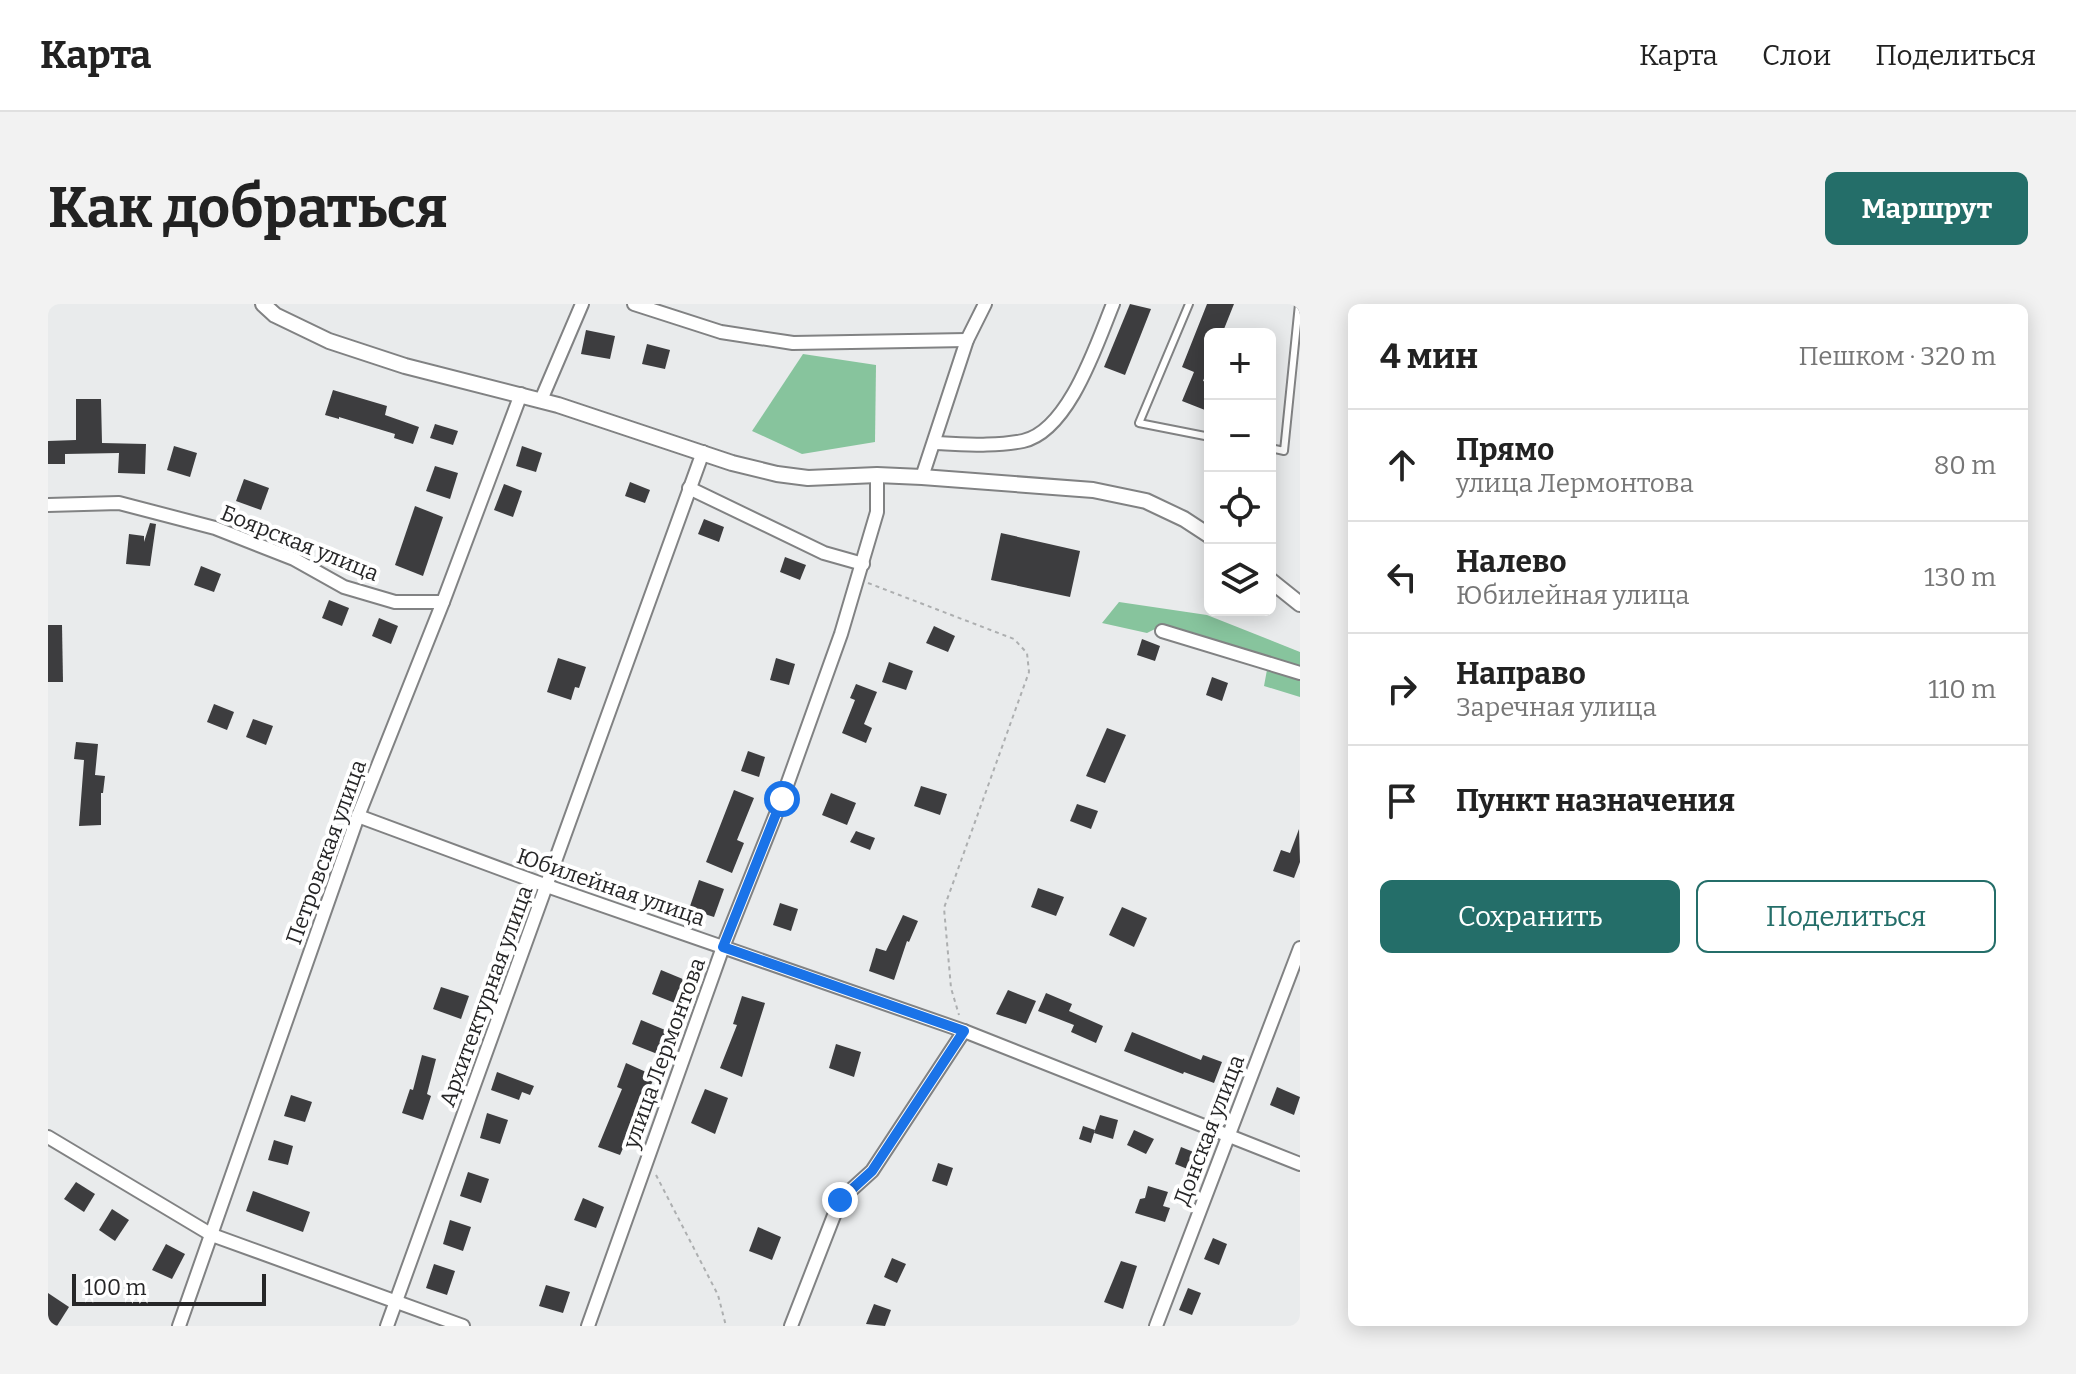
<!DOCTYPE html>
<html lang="ru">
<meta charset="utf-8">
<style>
:root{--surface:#fff;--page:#f2f2f2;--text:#222;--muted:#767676;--line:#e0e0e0;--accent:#246e69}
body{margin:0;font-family:Bitter,serif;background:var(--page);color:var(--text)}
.controls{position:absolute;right:24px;top:24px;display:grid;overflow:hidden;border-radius:12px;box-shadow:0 4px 20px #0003}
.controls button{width:72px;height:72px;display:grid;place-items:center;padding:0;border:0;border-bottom:2px solid var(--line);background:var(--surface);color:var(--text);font:40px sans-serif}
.scale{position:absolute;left:24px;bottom:20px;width:194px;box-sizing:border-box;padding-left:8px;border:4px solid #262627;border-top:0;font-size:22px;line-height:28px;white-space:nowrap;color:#262627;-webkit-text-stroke:6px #fff;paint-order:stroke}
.stop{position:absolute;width:24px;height:24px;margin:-18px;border:6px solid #1a73e8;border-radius:50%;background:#fff}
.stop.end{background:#1a73e8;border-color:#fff;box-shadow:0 2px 8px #0008}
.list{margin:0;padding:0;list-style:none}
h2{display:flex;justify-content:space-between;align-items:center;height:104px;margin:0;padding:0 32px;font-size:34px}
h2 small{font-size:26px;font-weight:400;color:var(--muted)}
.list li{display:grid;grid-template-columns:52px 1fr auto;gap:24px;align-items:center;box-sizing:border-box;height:112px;padding:0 32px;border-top:2px solid var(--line)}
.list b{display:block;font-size:30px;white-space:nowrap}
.list p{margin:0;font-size:26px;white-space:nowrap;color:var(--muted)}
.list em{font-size:26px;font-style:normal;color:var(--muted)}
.actions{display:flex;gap:16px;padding:24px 32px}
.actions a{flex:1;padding:18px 0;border:2px solid var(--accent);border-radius:12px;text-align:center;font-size:28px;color:var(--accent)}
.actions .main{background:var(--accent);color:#fff}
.icon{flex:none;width:44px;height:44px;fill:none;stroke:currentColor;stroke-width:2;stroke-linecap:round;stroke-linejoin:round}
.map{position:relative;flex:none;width:1252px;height:1022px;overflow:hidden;border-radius:12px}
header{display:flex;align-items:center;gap:48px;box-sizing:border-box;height:112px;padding:0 40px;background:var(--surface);border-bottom:2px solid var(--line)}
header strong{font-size:38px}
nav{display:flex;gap:44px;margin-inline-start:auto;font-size:28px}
.intro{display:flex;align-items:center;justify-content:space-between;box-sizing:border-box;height:192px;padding:0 48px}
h1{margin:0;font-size:56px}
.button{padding:20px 36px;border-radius:12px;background:var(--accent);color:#fff;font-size:28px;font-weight:700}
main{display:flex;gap:48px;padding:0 48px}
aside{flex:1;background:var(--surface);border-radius:12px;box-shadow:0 4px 20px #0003}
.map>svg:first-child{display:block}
.forest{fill:#87c49d}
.building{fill:#3d3d3f}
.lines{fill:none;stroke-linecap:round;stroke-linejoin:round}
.service-casing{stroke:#818283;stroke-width:10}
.minor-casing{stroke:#818283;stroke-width:16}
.tertiary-casing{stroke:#818283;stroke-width:18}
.path{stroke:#adafb0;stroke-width:2;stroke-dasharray:4 4;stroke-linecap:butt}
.service{stroke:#fff;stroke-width:6}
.minor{stroke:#fff;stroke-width:12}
.tertiary{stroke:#fff;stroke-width:14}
.route{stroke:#1a73e8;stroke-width:10}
.labels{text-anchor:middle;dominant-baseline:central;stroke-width:8;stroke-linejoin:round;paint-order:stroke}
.street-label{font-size:22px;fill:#262627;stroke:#fff}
</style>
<header>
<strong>Карта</strong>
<nav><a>Карта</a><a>Слои</a><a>Поделиться</a></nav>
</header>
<div class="intro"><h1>Как добраться</h1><a class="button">Маршрут</a></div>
<main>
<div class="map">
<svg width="1252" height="1022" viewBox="0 0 1252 1022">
<rect width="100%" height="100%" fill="#e9ebec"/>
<!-- forest -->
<g class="forest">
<polygon points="755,50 828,61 827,138 754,150 704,127"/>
<polygon points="1071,298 1159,311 1252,348 1252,393 1216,382 1221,355 1113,322 1099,329 1054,319"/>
</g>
<!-- building -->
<g class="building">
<polygon points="1082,0 1103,5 1077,71 1056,63"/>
<polygon points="1159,0 1186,0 1174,30 1162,30 1162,59 1155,77 1162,79 1162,108 1134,97 1146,68 1134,63"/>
<polygon points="538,26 567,32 562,55 533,50"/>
<polygon points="599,40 622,46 617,65 594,60"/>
<polygon points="285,86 339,102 337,111 371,123 365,140 346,134 347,130 291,113 291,115 277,111"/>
<polygon points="28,95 53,95 54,139 98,140 97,170 70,169 71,149 17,150 17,160 0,160 0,137 28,136"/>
<polygon points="387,120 410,127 405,141 382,134"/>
<polygon points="126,142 149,149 142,173 119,166"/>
<polygon points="474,142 494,149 488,168 468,162"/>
<polygon points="387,162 410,169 402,195 378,187"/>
<polygon points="196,175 221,184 213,206 188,197"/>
<polygon points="582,178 602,186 597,199 577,192"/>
<polygon points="456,180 474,187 465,213 446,206"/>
<polygon points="367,202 395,213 375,272 347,261"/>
<polygon points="656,215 676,223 671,238 650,230"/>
<polygon points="102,219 108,220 102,262 78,260 81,230 96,232 96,238"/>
<polygon points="953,229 1032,247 1022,293 943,276"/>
<polygon points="737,253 758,261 752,276 732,268"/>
<polygon points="153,262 173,270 166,288 146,281"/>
<polygon points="281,296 301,304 294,322 274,314"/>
<polygon points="331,314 350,322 343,340 324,332"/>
<polygon points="0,321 14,321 15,378 0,378"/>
<polygon points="886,322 907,332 900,348 878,339"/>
<polygon points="1094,335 1112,342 1107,357 1089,351"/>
<polygon points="510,354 538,363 531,384 527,383 523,396 499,388"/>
<polygon points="728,354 747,360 741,381 722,376"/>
<polygon points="841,358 865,367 858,386 834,378"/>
<polygon points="1164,373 1180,379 1174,397 1158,391"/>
<polygon points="808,380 829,388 816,420 824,424 818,439 794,429 807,396 802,394"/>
<polygon points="166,400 186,408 179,426 159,418"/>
<polygon points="205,415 225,422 218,441 198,433"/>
<polygon points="1059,424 1078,431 1057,479 1038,472"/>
<polygon points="28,438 50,440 47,471 57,472 55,489 53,489 53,521 31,522 36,456 26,455"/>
<polygon points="700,447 717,453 711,473 693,467"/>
<polygon points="873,482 899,490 892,511 866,502"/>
<polygon points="686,486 706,494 689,536 696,539 684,569 658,558"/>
<polygon points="783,489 808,499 799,521 774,511"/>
<polygon points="1029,500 1050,507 1043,525 1022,517"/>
<polygon points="1251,525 1252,558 1246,574 1225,567 1233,546 1242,549"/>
<polygon points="808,527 827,534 822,546 802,538"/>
<polygon points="651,576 676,585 666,613 641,605"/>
<polygon points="990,584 1016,593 1008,612 983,603"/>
<polygon points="732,599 750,605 743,627 725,621"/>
<polygon points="1074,603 1099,614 1086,643 1061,631"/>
<polygon points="855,611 870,617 861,638 859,637 846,676 821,667 828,644 838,647"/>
<polygon points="613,666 642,678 632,701 604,690"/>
<polygon points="393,683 421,692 413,715 385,705"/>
<polygon points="960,686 988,697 978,720 948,710"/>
<polygon points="998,689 1024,700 1021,707 1055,722 1048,739 1023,728 1026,721 990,707"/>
<polygon points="694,692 717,699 694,773 672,764 689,721 685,720"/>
<polygon points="593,716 622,728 612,751 584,740"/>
<polygon points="1084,728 1153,756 1155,751 1174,758 1166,779 1136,768 1135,770 1076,747"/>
<polygon points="788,740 813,748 806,773 781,764"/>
<polygon points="374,751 388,755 379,790 383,792 375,816 354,809 362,785 365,786"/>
<polygon points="578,759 607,772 572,851 550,843 574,785 569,783"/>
<polygon points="449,768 486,782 482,791 474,788 471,796 443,786"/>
<polygon points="1229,783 1252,793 1246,811 1222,801"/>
<polygon points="657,785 680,794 667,830 643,819"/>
<polygon points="243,791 264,798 257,818 236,812"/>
<polygon points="439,809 460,816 452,840 432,834"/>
<polygon points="1052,811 1070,816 1065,835 1046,829"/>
<polygon points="1035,822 1047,826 1043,839 1031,835"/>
<polygon points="1086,826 1106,835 1098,850 1079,841"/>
<polygon points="226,836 245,842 240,861 220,856"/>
<polygon points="1133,843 1148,849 1142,866 1127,860"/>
<polygon points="890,859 905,864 899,882 884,877"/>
<polygon points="420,868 441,875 433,899 412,892"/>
<polygon points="28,878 47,890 36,908 16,895"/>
<polygon points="1100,882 1120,888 1115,902 1122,904 1117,918 1087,909 1092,895 1097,894"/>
<polygon points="205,887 262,908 255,928 198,907"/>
<polygon points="535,894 556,903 548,924 526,916"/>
<polygon points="64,905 81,916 67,937 51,926"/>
<polygon points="402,916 423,923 415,947 395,940"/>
<polygon points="710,923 733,933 724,956 701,947"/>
<polygon points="1165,934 1179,940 1171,961 1156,955"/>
<polygon points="118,940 137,950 124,975 104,966"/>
<polygon points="844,954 858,960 849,979 836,973"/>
<polygon points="1073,957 1089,962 1075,1005 1056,998"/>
<polygon points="386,960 407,967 399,991 378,984"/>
<polygon points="498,981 522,988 515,1009 491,1002"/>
<polygon points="1140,984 1153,989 1144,1011 1131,1006"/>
<polygon points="0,989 21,1003 9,1022 0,1022"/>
<polygon points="826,1000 843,1006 837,1022 818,1020"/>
</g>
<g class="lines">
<defs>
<g id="service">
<polyline points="1141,0 1091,119 1162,133"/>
<polyline points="1222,144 1236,147 1251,0"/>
</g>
<g id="minor">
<polyline points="586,0 673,28 745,39 919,36"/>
<polyline points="493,96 534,0"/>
<path d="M 887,139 C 916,140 946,143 975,137 C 1021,127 1049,39 1065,0"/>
<polyline points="874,173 919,36 937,0"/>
<polyline points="641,184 776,249 815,260"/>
<polyline points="0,201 71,199 167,224 246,255 296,283 347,298 395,298"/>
<polyline points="1114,327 1252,369"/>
<polyline points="310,512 499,582 916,727 1252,860"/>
<polyline points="0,833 164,931 415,1022"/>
<polyline points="131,1022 310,512 395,298 473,90"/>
<polyline points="339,1022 655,148"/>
<polyline points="540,1022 675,643 734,495 793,330 829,208 829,171"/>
<polyline points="743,1022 792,896 824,867 916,727"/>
<polyline points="1108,1022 1252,644"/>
</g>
<g id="tertiary">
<polyline points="215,0 227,11 281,37 357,62 510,101 684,159 729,170 760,174 829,171 874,173 1045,186 1098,197 1136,215 1162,232"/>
<polyline points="1222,276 1252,300"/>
</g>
</defs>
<!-- service casing -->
<use href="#service" class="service-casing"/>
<!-- minor casing -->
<use href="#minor" class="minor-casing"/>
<!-- tertiary casing -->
<use href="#tertiary" class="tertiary-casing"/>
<!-- path -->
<g class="path">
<polyline points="820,279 966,335 979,349 981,368 896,604 903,684 911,711"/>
<polyline points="608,871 670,991 678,1022"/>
</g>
<!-- service -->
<use href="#service" class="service"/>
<!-- minor -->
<use href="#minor" class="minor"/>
<!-- tertiary -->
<use href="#tertiary" class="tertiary"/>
</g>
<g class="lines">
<!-- route -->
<polyline class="route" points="734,495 675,643 916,727 824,867 792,896"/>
</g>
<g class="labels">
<!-- street labels -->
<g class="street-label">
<text transform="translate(252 239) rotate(22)">Боярская улица</text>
<text transform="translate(278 548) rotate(-70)">Петровская улица</text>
<text transform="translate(563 583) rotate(19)">Юбилейная улица</text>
<text transform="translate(438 692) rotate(-70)">Архитектурная улица</text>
<text transform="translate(616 749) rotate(-70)">улица Лермонтова</text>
<text transform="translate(1161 826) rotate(-69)">Донская улица</text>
</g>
</g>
</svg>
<div class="controls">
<button>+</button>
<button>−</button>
<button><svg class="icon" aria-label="locate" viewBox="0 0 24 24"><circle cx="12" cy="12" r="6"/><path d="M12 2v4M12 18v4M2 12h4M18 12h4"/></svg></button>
<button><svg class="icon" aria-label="layers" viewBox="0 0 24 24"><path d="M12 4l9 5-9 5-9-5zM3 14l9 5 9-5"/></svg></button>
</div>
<div class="scale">100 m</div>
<div class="stop" style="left:734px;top:495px"></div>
<div class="stop end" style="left:792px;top:896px"></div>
</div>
<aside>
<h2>4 мин<small>Пешком · 320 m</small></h2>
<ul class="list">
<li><svg class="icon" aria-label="ahead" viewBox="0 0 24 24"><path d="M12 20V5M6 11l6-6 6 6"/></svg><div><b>Прямо</b><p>улица Лермонтова</p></div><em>80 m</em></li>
<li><svg class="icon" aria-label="left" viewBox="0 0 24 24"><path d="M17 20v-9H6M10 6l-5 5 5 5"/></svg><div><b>Налево</b><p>Юбилейная улица</p></div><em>130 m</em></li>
<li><svg class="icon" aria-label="right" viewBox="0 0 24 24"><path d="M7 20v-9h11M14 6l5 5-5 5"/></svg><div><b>Направо</b><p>Заречная улица</p></div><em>110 m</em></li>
<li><svg class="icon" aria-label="arrive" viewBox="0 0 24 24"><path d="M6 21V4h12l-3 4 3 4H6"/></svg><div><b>Пункт назначения</b></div></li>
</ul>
<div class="actions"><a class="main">Сохранить</a><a>Поделиться</a></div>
</aside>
</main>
